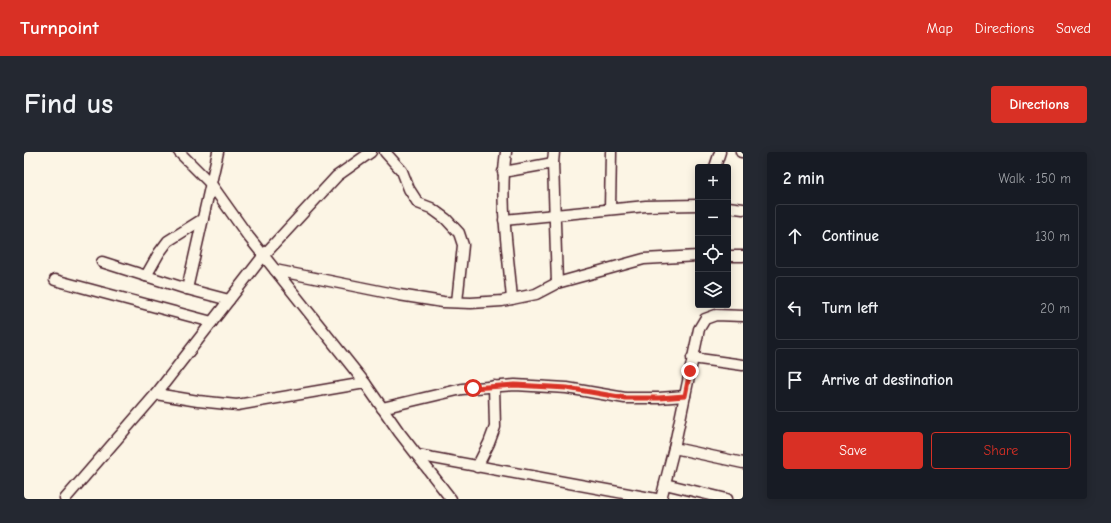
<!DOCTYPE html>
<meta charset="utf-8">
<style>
:root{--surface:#171b24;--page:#242831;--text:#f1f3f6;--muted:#9ea1a6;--line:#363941;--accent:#d93025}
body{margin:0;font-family:"Comic Neue",sans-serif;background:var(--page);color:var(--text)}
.controls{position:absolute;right:12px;top:12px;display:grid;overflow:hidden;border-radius:4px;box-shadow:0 2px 10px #0003}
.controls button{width:36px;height:36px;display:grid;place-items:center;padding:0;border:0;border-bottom:1px solid var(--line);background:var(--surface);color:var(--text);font:20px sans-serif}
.stop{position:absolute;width:12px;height:12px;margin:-9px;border:3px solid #d93025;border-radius:50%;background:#fff}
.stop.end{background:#d93025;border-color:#fff;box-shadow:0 1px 4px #0008}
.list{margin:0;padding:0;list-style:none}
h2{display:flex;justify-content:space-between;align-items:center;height:52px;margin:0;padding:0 16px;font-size:17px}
h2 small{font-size:13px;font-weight:400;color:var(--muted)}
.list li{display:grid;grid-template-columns:26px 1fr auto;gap:12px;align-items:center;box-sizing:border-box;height:64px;margin:0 8px 8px;padding:0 8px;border:1px solid var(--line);border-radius:4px}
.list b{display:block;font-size:15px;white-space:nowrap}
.list em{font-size:13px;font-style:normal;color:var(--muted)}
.actions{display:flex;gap:8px;padding:12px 16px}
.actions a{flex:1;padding:9px 0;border:1px solid var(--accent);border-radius:4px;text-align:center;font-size:14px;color:var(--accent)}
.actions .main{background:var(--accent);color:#fff}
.icon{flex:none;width:22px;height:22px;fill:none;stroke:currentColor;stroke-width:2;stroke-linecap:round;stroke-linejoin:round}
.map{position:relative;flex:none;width:719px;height:347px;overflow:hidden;border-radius:4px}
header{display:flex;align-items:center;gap:24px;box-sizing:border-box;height:56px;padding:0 20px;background:var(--accent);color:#fff}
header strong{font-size:19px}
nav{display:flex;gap:22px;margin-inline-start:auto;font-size:14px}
.intro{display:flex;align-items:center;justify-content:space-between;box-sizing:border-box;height:96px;padding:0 24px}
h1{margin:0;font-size:28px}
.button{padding:10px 18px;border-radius:4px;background:var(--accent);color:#fff;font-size:14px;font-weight:700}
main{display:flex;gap:24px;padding:0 24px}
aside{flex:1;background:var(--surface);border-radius:4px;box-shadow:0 2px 10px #0003}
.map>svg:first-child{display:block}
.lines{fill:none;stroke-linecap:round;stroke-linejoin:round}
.street-casing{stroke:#4a1f2b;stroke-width:13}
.street{stroke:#fcf5e5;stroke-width:10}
.route{stroke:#d93025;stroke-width:5}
</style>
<header>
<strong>Turnpoint</strong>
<nav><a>Map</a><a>Directions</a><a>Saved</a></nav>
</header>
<div class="intro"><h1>Find us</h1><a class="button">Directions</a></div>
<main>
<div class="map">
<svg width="719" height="347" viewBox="0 0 719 347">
<rect width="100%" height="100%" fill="#fcf5e5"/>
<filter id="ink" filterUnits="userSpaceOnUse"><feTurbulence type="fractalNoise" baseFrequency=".025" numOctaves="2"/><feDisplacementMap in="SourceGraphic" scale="8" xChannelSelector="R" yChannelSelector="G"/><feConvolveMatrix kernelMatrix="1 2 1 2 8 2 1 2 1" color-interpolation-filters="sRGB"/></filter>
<g filter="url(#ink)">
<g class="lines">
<defs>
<g id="street">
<polyline points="155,0 187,32 224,84 341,231 375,280 427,347"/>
<polyline points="361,0 378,19 385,37 394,51 407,56 422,67 435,81 439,93 433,150"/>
<path d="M 482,0 C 475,49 484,98 488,147"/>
<polyline points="530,0 529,11 533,131"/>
<polyline points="717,0 719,0"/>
<polyline points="691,15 696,0"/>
<polyline points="479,20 529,11"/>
<polyline points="704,55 719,57"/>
<polyline points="586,57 587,0"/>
<polyline points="480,68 622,54 674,53"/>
<polyline points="704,104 719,104"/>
<polyline points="78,110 163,137 205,148"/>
<polyline points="251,118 375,143 419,150 447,151 478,149 512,142 533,131 620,107 674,104"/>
<polyline points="122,124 135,101 144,89 179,67"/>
<polyline points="31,128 188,170"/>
<polyline points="163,137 194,0"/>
<polyline points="668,206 719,213"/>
<polyline points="132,242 174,249 213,253 341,231"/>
<polyline points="358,256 438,237 491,233 543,236 601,246 635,246 661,244"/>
<polyline points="650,296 719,311"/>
<polyline points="393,303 632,347"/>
<polyline points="453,315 465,291 471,275 470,234"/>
<polyline points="641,332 703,347"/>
<polyline points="41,347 132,242 240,103 313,24 347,0"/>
<polyline points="637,347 650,296 675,177 681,167 692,163 719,164"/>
</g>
</defs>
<!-- street casing -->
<use href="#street" class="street-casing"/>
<!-- street -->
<use href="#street" class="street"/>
</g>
</g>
<g class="lines" filter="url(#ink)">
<!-- route -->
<polyline class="route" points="449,236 491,233 543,236 601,246 635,246 661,244 666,219"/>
</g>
</svg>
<div class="controls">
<button>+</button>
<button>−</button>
<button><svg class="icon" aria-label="locate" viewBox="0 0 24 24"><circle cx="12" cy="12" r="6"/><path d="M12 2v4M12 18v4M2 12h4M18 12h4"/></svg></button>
<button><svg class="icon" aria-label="layers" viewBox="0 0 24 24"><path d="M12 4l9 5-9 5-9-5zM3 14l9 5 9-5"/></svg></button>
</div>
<div class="stop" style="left:449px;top:236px"></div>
<div class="stop end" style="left:666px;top:219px"></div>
</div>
<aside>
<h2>2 min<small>Walk · 150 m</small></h2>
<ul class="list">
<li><svg class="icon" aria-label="ahead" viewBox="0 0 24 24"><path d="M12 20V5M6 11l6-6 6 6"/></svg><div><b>Continue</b></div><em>130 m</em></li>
<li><svg class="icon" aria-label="left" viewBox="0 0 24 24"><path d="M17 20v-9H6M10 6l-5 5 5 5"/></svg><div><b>Turn left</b></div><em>20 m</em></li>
<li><svg class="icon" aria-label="arrive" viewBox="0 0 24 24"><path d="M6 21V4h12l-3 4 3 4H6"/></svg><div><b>Arrive at destination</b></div></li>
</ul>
<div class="actions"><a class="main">Save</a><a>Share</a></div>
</aside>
</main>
